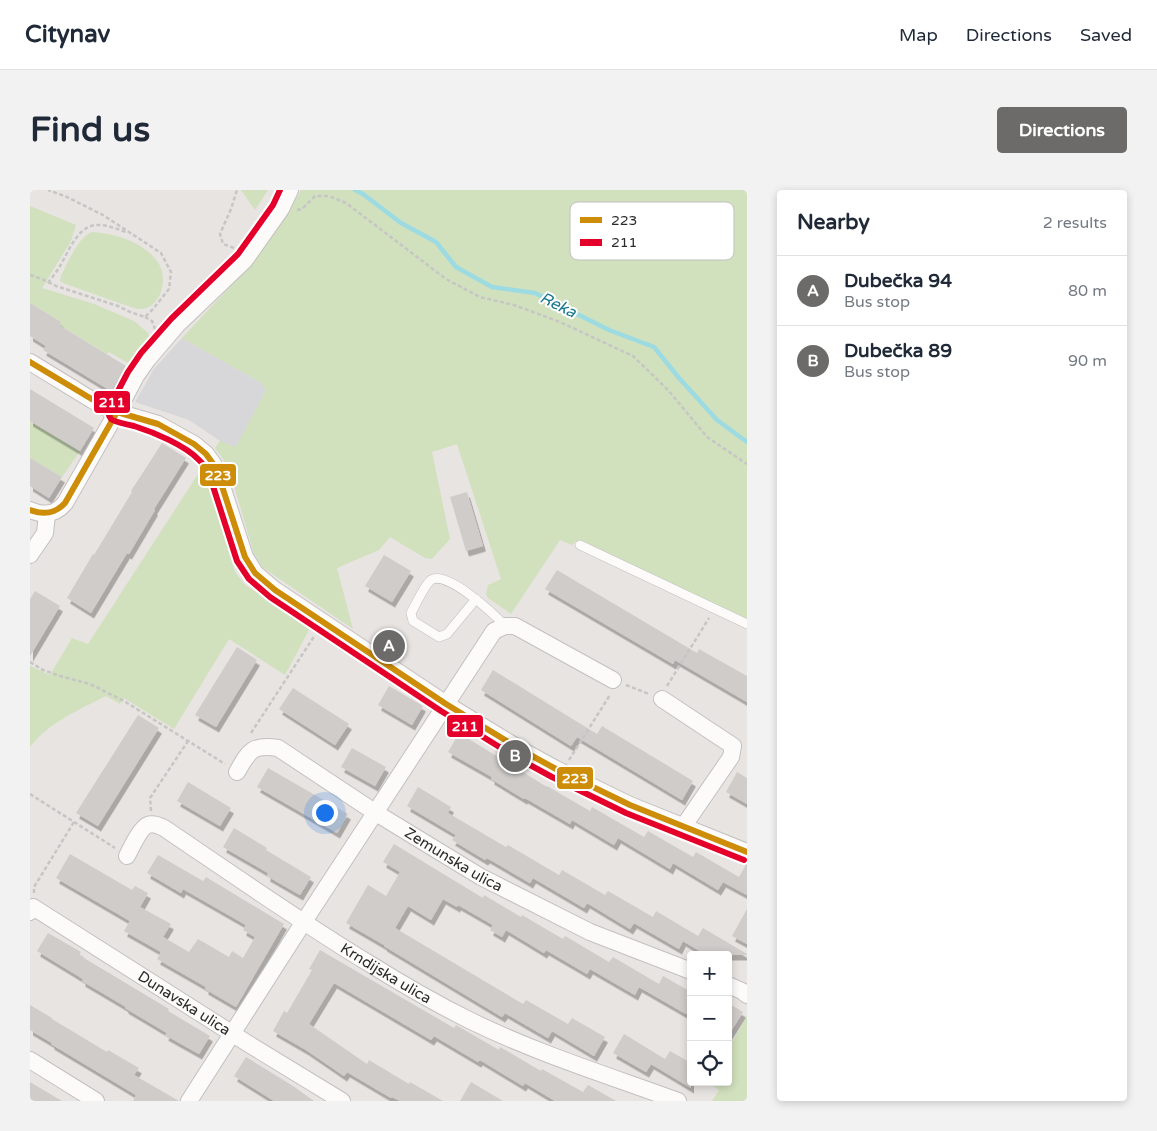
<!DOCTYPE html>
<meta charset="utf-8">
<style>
:root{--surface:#fff;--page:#f2f2f3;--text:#1f2937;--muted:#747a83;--line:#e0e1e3;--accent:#6c6b6a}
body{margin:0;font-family:"Varela Round",sans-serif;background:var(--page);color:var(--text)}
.controls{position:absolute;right:15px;bottom:15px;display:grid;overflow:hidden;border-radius:5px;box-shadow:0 2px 8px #0003}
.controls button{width:45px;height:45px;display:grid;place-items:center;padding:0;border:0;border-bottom:1px solid var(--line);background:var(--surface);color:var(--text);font:25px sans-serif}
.you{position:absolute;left:294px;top:622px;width:18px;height:18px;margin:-12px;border:4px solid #fff;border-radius:50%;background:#1a73e8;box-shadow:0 0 0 8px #1a73e833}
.badge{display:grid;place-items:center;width:32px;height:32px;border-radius:50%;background:var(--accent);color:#fff;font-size:16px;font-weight:700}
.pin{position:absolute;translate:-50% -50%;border:2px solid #fff;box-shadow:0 1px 5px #0006}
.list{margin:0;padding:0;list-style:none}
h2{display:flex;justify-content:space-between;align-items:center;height:65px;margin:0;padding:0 20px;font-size:21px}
h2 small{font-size:16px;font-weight:400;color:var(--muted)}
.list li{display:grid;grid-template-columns:32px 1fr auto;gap:15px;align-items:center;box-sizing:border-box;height:70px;padding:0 20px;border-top:1px solid var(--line)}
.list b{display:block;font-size:19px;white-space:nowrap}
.list p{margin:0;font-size:16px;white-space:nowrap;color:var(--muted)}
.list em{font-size:16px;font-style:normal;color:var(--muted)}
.icon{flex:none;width:28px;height:28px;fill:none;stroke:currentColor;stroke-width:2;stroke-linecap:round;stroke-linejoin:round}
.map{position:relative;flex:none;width:717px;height:911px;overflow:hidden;border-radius:5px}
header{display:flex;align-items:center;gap:30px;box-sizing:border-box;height:70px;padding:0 25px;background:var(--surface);border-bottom:1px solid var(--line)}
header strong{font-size:24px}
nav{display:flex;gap:28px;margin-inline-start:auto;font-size:18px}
.intro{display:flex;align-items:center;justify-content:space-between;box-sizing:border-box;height:120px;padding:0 30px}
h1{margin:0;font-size:35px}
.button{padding:12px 22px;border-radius:5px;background:var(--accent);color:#fff;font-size:18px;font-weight:700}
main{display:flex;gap:30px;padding:0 30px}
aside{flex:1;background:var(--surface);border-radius:5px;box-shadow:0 2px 8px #0003}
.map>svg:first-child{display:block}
.industrial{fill:#d7d6d8}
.green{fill:#d1e0bd}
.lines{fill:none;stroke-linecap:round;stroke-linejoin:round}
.stream{stroke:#9cdbe2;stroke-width:4.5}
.building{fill:#cfccca;filter:url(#shadow)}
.service-casing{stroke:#c2c1c1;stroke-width:10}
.minor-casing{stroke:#c2c1c1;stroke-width:18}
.path{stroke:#c6c6c5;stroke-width:2.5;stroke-dasharray:4 2.5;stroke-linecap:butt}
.service{stroke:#fcfbfa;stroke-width:9}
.minor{stroke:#fcfbfa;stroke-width:16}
.bus-1-casing{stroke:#fff;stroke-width:10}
.bus-2-casing{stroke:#fff;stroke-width:10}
.bus-1{stroke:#ce8d08;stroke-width:6}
.bus-2{stroke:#e4002b;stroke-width:6}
.labels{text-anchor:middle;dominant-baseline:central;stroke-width:4;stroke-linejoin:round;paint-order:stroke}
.street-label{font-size:15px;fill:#2a2a2a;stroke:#fff}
.water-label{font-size:16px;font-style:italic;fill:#1b788e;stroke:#fff}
.key{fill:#fff;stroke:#bfbfbf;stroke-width:1}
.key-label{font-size:14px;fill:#2a2a2a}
.line-badge{stroke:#fff;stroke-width:2}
.badge-label{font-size:14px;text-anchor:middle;font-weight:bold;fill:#fff}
</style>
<header>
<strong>Citynav</strong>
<nav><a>Map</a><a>Directions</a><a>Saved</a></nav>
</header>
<div class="intro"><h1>Find us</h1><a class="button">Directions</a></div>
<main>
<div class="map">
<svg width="717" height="911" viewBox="0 0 717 911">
<defs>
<filter id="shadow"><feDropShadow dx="3" dy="5.5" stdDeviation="0" flood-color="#0004"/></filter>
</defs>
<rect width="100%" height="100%" fill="#e8e4e1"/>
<!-- industrial -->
<polygon class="industrial" points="152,148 230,192 236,200 206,258 190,251 159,230 105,212 124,179"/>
<!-- green -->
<g class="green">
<polygon points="211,0 238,0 225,20"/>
<polygon points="271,0 717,0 717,430 546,351 542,355 530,350 481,424 458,408 456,404 458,395 471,389 427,254 402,262 420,349 402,369 395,368 360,347 349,360 307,378 323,439 232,377 224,364 205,299 193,269 185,258 190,251 206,257 236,200 230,192 152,148 225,70 247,40"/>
<polygon points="0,16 46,35 41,51 12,98 64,114 104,131 118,143 121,151 105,177 79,162 77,164 29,135 31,132 0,113"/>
<path d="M 62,42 C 84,43 113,52 127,71 C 139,86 132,119 110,119 C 103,119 98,115 92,114 L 33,93 L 30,91 L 31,86 C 37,74 49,46 62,42 Z"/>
<polygon points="0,231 50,261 32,287 0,268"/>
<path d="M 170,281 L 178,291 L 184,305 L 205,382 L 214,394 L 280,438 L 255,485 L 199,449 L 144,539 L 94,508 L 90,514 L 76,506 C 49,520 19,532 0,557 L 0,476 L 20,485 L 42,448 L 58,454 Z"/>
<polygon points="717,826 717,911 682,911 689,900 679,893 698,892 698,859"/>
</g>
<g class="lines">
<!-- stream -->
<polyline class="stream" points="325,0 333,4 371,33 406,52 426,77 462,97 505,103 579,140 624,157 649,188 687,230 717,252"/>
</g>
<!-- building -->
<g class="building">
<polygon points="0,113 31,132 29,135 96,176 81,201 13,160 16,156 0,146"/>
<polygon points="0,199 64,238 50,261 0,231"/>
<polygon points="132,253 156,268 124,319 125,320 99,364 97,363 61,423 37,408 63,364 64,365 102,302 101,301"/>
<polygon points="0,268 32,287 19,308 0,296"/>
<polygon points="437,302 453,356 436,361 420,307"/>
<polygon points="354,365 381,381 362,412 335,396"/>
<polygon points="527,380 667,463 669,459 717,486 717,512 645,470 643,474 515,399"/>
<polygon points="5,401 30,416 0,466 0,409"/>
<polygon points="207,457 227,470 186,537 165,525"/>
<polygon points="463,480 567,544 572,536 663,591 652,610 547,547 541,556 451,500"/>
<polygon points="359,496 393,516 382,535 348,515"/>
<polygon points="263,498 319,534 305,555 249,519"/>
<polygon points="108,525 129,538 68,636 46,623"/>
<polygon points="429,543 517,597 517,596 560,621 562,617 614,647 618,641 663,667 666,662 709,687 717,673 717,705 693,692 688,700 643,673 640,679 588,648 584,655 542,630 540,634 495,608 494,609 461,589 462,587 418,562"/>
<polygon points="322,558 356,577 345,596 311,577"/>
<polygon points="238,578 318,624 307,643 227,597"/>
<polygon points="707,582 717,588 717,614 696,602"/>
<polygon points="158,592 201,618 190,636 147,611"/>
<polygon points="388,597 421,617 418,623 476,657 478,655 529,685 532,680 575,705 578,701 623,727 626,721 668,746 673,738 717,764 717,765 676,765 653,751 649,759 604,733 600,739 557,713 554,718 503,688 500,693 457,668 455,670 422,650 426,645 377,616"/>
<polygon points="204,638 237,658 236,660 281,687 270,705 237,686 238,683 193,657"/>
<polygon points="364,654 453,708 454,705 491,727 492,725 533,749 535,746 579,772 583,767 629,794 633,786 661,802 661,816 656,824 609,797 605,805 560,779 557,784 516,760 514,763 476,740 472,747 460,740 463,735 428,715 427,717 413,709 401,730 378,716 365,738 493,814 496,810 538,834 542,828 575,847 564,866 522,841 518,848 475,823 472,827 354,756 354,755 316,733 338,695 356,706 370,682 353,672"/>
<polygon points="40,664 102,700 105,696 118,703 110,717 141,734 133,747 159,762 168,749 199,767 202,761 213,768 225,747 213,740 216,735 153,699 151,703 117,683 128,665 173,691 176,687 254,734 206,817 175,799 176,797 127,769 131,762 94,741 100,731 26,688"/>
<polygon points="717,719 717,754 702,746"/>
<polygon points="18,743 51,762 49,765 139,819 138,821 180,846 169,864 135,845 137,843 95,818 96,817 52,791 53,789 7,761"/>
<polygon points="290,760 424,838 426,835 469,860 470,857 511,881 512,879 553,902 558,895 586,911 525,911 495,893 493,896 450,870 448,872 404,846 401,850 304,793 279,834 337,874 339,870 379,894 380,892 413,911 370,911 362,907 361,908 317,882 314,886 276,860 243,841 254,821 257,823 282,780 279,779"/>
<polygon points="698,813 713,822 698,846"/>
<polygon points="0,815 22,828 22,829 77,862 78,860 109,878 104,885 149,911 103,911 106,905 21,854 22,853 0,840"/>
<polygon points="594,844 635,869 640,861 661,873 661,898 621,874 616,882 583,863"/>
<polygon points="216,867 263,896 284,911 244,911 204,886"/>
<polygon points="0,892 32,911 0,911"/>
<polygon points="441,892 473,911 430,911"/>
</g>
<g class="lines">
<defs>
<g id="service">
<polyline points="550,355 717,434"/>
<path d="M 446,409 L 417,444 L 409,447 L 383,431 L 381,423 C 385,416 395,394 401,390 C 417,380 464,424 475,436"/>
</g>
<g id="minor">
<polyline points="0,172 62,210 80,220 128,234 164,254 176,264 184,275 189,287 215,367 225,383 245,400 416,514 493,561 526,579 600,615 717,662"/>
<path d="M 0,320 C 14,326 25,325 35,313 L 87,222 L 106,186 L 118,169 L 147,135 L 215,70 L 251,19 L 260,0"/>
<polyline points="0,365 15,343 17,324"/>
<polyline points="632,509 703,556 701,567 653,637"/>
<path id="s1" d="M 207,582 C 219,561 222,554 248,558 L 346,623 L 451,687 L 560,742 L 661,781"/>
<path id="s2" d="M 97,666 C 101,658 111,637 118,635 C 123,633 130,636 134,638 C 202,684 269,731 340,774 C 372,794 405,813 439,830 C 506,863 577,885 648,911"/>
<path id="s3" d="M 0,722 L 3,717 L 217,853 L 312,911"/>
<polyline points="698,795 712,801 717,805"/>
<polyline points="0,870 66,911"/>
<polyline points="159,911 273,733 464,441 475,436 485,436 583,490"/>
</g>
</defs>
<!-- service casing -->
<use href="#service" class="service-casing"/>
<!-- minor casing -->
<use href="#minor" class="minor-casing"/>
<!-- path -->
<g class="path">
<polyline points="267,20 272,19 285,6 299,6 316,13 416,89 450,107 484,115 530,132 603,166 638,200 677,247 717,274"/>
<polyline points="204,58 193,54 190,44 201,19 207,0"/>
<polyline points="0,85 12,89 26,96 88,116 100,122 115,127 123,119 139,99 141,82 131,63 73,25 37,7 18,0"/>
<path d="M 18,93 C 22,87 27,82 30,76 C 39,61 48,34 69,35 C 78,35 87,39 96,42"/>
<polyline points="115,127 122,131 125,139"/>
<polyline points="0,472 13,480 30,486 60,494 94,511 195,574"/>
<polyline points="596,495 619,504"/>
<polyline points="637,496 679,428"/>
<polyline points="221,543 285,445"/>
<polyline points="539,570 580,505"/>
<polyline points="0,604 85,658"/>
<polyline points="121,621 120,608 158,551"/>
<polyline points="4,703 4,697 44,632"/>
</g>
<!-- service -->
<use href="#service" class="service"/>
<!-- minor -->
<use href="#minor" class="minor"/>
<defs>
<g id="bus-1">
<polyline points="0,172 80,220 128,234 164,254 176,264 184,275 189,287 215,367 225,383 245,400 416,514 493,561 526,579 600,615 717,662"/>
<path d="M 0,320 C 14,325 25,324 35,313 L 87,222"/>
</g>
<path id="bus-2" d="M 250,0 L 243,15 L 208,64 L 141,129 L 111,163 L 98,182 L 79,218 C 78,222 78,225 81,229 C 86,233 97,234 104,236 C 123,242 155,255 169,270 C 175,275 178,283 181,290 L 207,371 L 219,389 L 240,407 L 411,521 L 489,569 L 522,587 L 596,623 L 714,670"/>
</defs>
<!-- bus-1 casing -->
<use href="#bus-1" class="bus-1-casing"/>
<!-- bus-2 casing -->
<use href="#bus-2" class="bus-2-casing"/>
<!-- bus-1 -->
<use href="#bus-1" class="bus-1"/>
<!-- bus-2 -->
<use href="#bus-2" class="bus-2"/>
</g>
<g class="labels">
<!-- street labels -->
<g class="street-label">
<text stroke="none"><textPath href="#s1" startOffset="261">Zemunska ulica</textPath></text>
<text stroke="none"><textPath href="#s2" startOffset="320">Krndijska ulica</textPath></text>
<text stroke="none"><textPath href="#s3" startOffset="185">Dunavska ulica</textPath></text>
</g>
<!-- water labels -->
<g class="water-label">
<text transform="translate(528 115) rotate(26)">Reka</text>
</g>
</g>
<!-- legend -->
<rect x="540" y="12" width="164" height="58" rx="8" class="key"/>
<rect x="550" y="27" width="22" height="6" fill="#ce8d08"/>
<rect x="550" y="49" width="22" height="7" fill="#e4002b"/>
<g class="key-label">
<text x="581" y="35">223</text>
<text x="581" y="57">211</text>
</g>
<g class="line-badge">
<rect x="63" y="200" width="38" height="24" rx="5" fill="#e4002b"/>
<rect x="169" y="273" width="38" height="24" rx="5" fill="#ce8d08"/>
<rect x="416" y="524" width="38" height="24" rx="5" fill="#e4002b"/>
<rect x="526" y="576" width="38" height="24" rx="5" fill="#ce8d08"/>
</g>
<g class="badge-label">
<text x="82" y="217">211</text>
<text x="188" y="290">223</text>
<text x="435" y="541">211</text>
<text x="545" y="593">223</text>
</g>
</svg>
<div class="controls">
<button>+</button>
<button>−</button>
<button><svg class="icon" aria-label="locate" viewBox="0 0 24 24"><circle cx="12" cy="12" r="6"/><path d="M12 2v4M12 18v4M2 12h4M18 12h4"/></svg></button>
</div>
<div class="you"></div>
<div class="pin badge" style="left:359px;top:456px">A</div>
<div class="pin badge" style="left:485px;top:566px">B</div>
</div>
<aside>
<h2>Nearby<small>2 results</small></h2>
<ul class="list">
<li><span class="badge">A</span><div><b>Dubečka 94</b><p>Bus stop</p></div><em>80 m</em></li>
<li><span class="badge">B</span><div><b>Dubečka 89</b><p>Bus stop</p></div><em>90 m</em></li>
</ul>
</aside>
</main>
